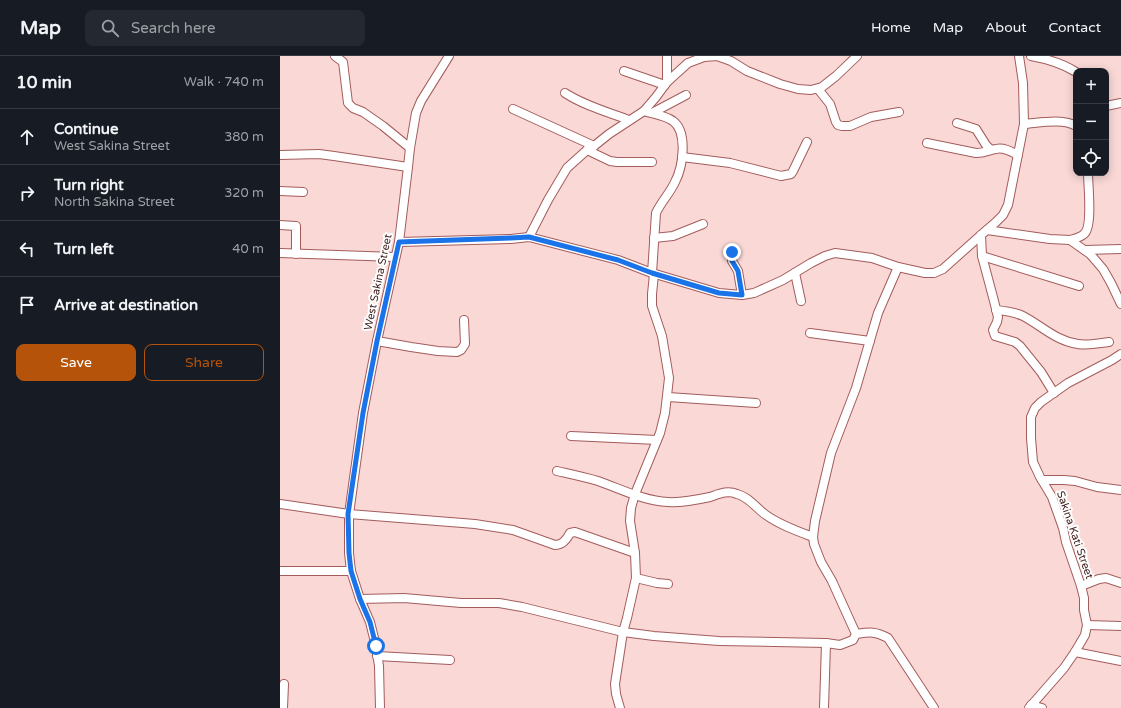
<!DOCTYPE html>
<meta charset="utf-8">
<style>
:root{--surface:#171b24;--page:#242831;--text:#f1f3f6;--muted:#9ea1a6;--line:#363941;--accent:#b45309}
body{margin:0;font-family:"Varela Round",sans-serif;background:var(--page);color:var(--text)}
.controls{position:absolute;right:12px;top:12px;display:grid;overflow:hidden;border-radius:8px;box-shadow:0 2px 10px #0003}
.controls button{width:36px;height:36px;display:grid;place-items:center;padding:0;border:0;border-bottom:1px solid var(--line);background:var(--surface);color:var(--text);font:20px sans-serif}
.stop{position:absolute;width:12px;height:12px;margin:-9px;border:3px solid #1a73e8;border-radius:50%;background:#fff}
.stop.end{background:#1a73e8;border-color:#fff;box-shadow:0 1px 4px #0008}
.list{margin:0;padding:0;list-style:none}
h2{display:flex;justify-content:space-between;align-items:center;height:52px;margin:0;padding:0 16px;font-size:17px}
h2 small{font-size:13px;font-weight:400;color:var(--muted)}
.list li{display:grid;grid-template-columns:26px 1fr auto;gap:12px;align-items:center;box-sizing:border-box;height:56px;padding:0 16px;border-top:1px solid var(--line)}
.list b{display:block;font-size:15px;white-space:nowrap}
.list p{margin:0;font-size:13px;white-space:nowrap;color:var(--muted)}
.list em{font-size:13px;font-style:normal;color:var(--muted)}
.actions{display:flex;gap:8px;padding:12px 16px}
.actions a{flex:1;padding:9px 0;border:1px solid var(--accent);border-radius:8px;text-align:center;font-size:14px;color:var(--accent)}
.actions .main{background:var(--accent);color:#fff}
.icon{flex:none;width:22px;height:22px;fill:none;stroke:currentColor;stroke-width:2;stroke-linecap:round;stroke-linejoin:round}
.map{position:relative;flex:none;width:841px;height:652px;overflow:hidden}
header{display:flex;align-items:center;gap:24px;box-sizing:border-box;height:56px;padding:0 20px;background:var(--surface);border-bottom:1px solid var(--line)}
header strong{font-size:19px}
nav{display:flex;gap:22px;margin-inline-start:auto;font-size:14px}
.search{width:280px;height:36px;background:var(--page);display:flex;align-items:center;gap:10px;box-sizing:border-box;padding:0 14px;border-radius:8px;color:var(--muted);font-size:15px}
main{display:flex}
aside{flex:1;background:var(--surface)}
.map>svg:first-child{display:block}
.lines{fill:none;stroke-linecap:round;stroke-linejoin:round}
.street-casing{stroke:#a35c5b;stroke-width:10}
.street{stroke:#fff;stroke-width:8}
.route{stroke:#1a73e8;stroke-width:5}
.labels{text-anchor:middle;dominant-baseline:central;stroke-width:4;stroke-linejoin:round;paint-order:stroke}
.street-label{font-size:11px;fill:#432524;stroke:#fff}
</style>
<header>
<strong>Map</strong>
<div class="search"><svg class="icon" aria-label="search" viewBox="0 0 24 24"><circle cx="10" cy="10" r="6"/><path d="M15 15l6 6"/></svg>Search here</div>
<nav><a>Home</a><a>Map</a><a>About</a><a>Contact</a></nav>
</header>
<main>
<aside>
<h2>10 min<small>Walk · 740 m</small></h2>
<ul class="list">
<li><svg class="icon" aria-label="ahead" viewBox="0 0 24 24"><path d="M12 20V5M6 11l6-6 6 6"/></svg><div><b>Continue</b><p>West Sakina Street</p></div><em>380 m</em></li>
<li><svg class="icon" aria-label="right" viewBox="0 0 24 24"><path d="M7 20v-9h11M14 6l5 5-5 5"/></svg><div><b>Turn right</b><p>North Sakina Street</p></div><em>320 m</em></li>
<li><svg class="icon" aria-label="left" viewBox="0 0 24 24"><path d="M17 20v-9H6M10 6l-5 5 5 5"/></svg><div><b>Turn left</b></div><em>40 m</em></li>
<li><svg class="icon" aria-label="arrive" viewBox="0 0 24 24"><path d="M6 21V4h12l-3 4 3 4H6"/></svg><div><b>Arrive at destination</b></div></li>
</ul>
<div class="actions"><a class="main">Save</a><a>Share</a></div>
</aside>
<div class="map">
<svg width="841" height="652" viewBox="0 0 841 652">
<rect width="100%" height="100%" fill="#f9d8d6"/>
<g class="lines">
<defs>
<g id="street">
<polyline points="55,0 63,6 68,47 73,52 83,56 103,70 130,92"/>
<path d="M 751,0 C 768,3 782,7 796,16"/>
<polyline points="344,15 385,29"/>
<polyline points="387,26 408,7 424,1 437,0 451,5 467,15 500,28 518,33 531,34 542,31 556,20 577,0"/>
<polyline points="538,33 550,48 556,66 558,69 562,70 570,70 591,61 619,56"/>
<path d="M 285,37 C 305,50 328,56 349,64"/>
<polyline points="826,50 841,47"/>
<polyline points="233,53 314,90"/>
<path d="M 364,55 C 373,58 384,59 393,65 C 408,76 403,111 395,126 C 390,137 381,146 376,157 L 372,217"/>
<polyline points="372,57 406,39"/>
<polyline points="677,67 696,73 706,89 711,94"/>
<path d="M 744,68 C 759,67 783,62 796,70"/>
<path d="M 647,87 L 696,97 C 706,97 708,94 716,93 C 724,91 732,96 738,99"/>
<polyline points="307,94 330,105 337,106 372,106"/>
<polyline points="0,99 39,98 54,100 128,111"/>
<polyline points="402,101 450,107 501,120 511,118 513,115 527,86"/>
<polyline points="0,135 23,136"/>
<polyline points="0,169 16,170 16,198"/>
<polyline points="707,174 770,183 790,184 810,198 823,213 831,227 841,248"/>
<polyline points="701,179 702,200 714,245 718,261 717,266 713,274 715,280 735,286 740,290 761,316 774,337"/>
<polyline points="249,181 268,144 287,112 307,94 314,90 329,78 364,55 376,41 387,26 387,0"/>
<polyline points="374,182 393,180 423,168"/>
<path d="M 790,184 C 794,183 801,181 804,178 C 813,171 808,129 808,117"/>
<polyline points="119,186 231,183 249,181 338,204 372,217 439,237 462,239 474,237 503,224 531,207 545,200 555,197 592,202 618,211 645,217 654,217 663,213 701,179 716,166 723,159 728,149 744,68 743,27 739,0"/>
<polyline points="805,194 841,193"/>
<polyline points="452,195 452,205 458,215 462,239"/>
<polyline points="0,197 115,201"/>
<polyline points="702,200 799,230"/>
<polyline points="515,217 521,245"/>
<path d="M 716,254 C 725,255 735,256 743,260 C 762,270 776,285 798,288 C 808,290 819,287 829,286"/>
<polyline points="530,277 590,285"/>
<polyline points="97,285 131,291 158,295 177,296 181,294 185,288 184,264"/>
<polyline points="388,341 476,347"/>
<polyline points="291,380 377,384"/>
<path d="M 277,415 C 290,418 304,421 318,425 C 341,433 364,445 388,446 C 402,447 416,444 430,441 C 439,438 447,434 457,438 C 469,441 476,452 486,459 C 500,469 517,475 533,481"/>
<polyline points="762,424 784,424 795,425 817,431 841,434"/>
<path d="M 0,448 L 69,458 L 195,468 L 233,474 L 275,489 C 282,489 287,483 290,477 L 295,476 L 355,497"/>
<polyline points="0,515 71,515"/>
<polyline points="356,522 377,527 388,528"/>
<polyline points="801,530 819,523 826,522 841,527"/>
<polyline points="80,543 124,542 181,547 219,547 242,551 343,576 374,580 439,585 546,587 560,589 573,584 576,578 552,525 541,506 534,488 533,481 535,465 551,397 576,332 598,257 618,211"/>
<polyline points="807,569 841,570"/>
<path d="M 576,578 C 590,576 595,575 608,582 L 654,652"/>
<polyline points="795,596 841,605"/>
<polyline points="97,600 170,604"/>
<polyline points="751,649 762,652"/>
<polyline points="3,652 4,628"/>
<polyline points="100,652 99,610 96,590 90,566 80,543 71,515 69,497 69,458 83,357 97,285 119,186 128,111 130,92 136,57 141,45 169,0"/>
<polyline points="340,652 336,638 335,628 343,576 347,562 356,522 355,497 350,465 351,452 355,438 380,377 385,357 389,322 382,280 372,250 372,238 374,218"/>
<polyline points="544,652 546,587"/>
<polyline points="749,652 784,612 795,596 805,579 807,569 804,554 804,542 801,530 786,486 783,472 772,441 760,421 753,406 751,382 751,361 755,352 761,346 788,327 832,304 841,298"/>
</g>
</defs>
<!-- street casing -->
<use href="#street" class="street-casing"/>
<!-- street -->
<use href="#street" class="street"/>
</g>
<g class="lines">
<!-- route -->
<polyline class="route" points="96,590 90,566 80,543 71,515 69,497 68,458 83,357 97,285 119,186 231,182 249,181 338,204 372,217 439,237 462,239 458,215 452,205 452,196"/>
</g>
<g class="labels">
<!-- street labels -->
<g class="street-label">
<text transform="translate(98 226) rotate(-78)">West Sakina Street</text>
<text transform="translate(795 479) rotate(71)">Sakina Kati Street</text>
</g>
</g>
</svg>
<div class="controls">
<button>+</button>
<button>−</button>
<button><svg class="icon" aria-label="locate" viewBox="0 0 24 24"><circle cx="12" cy="12" r="6"/><path d="M12 2v4M12 18v4M2 12h4M18 12h4"/></svg></button>
</div>
<div class="stop" style="left:96px;top:590px"></div>
<div class="stop end" style="left:452px;top:196px"></div>
</div>
</main>
